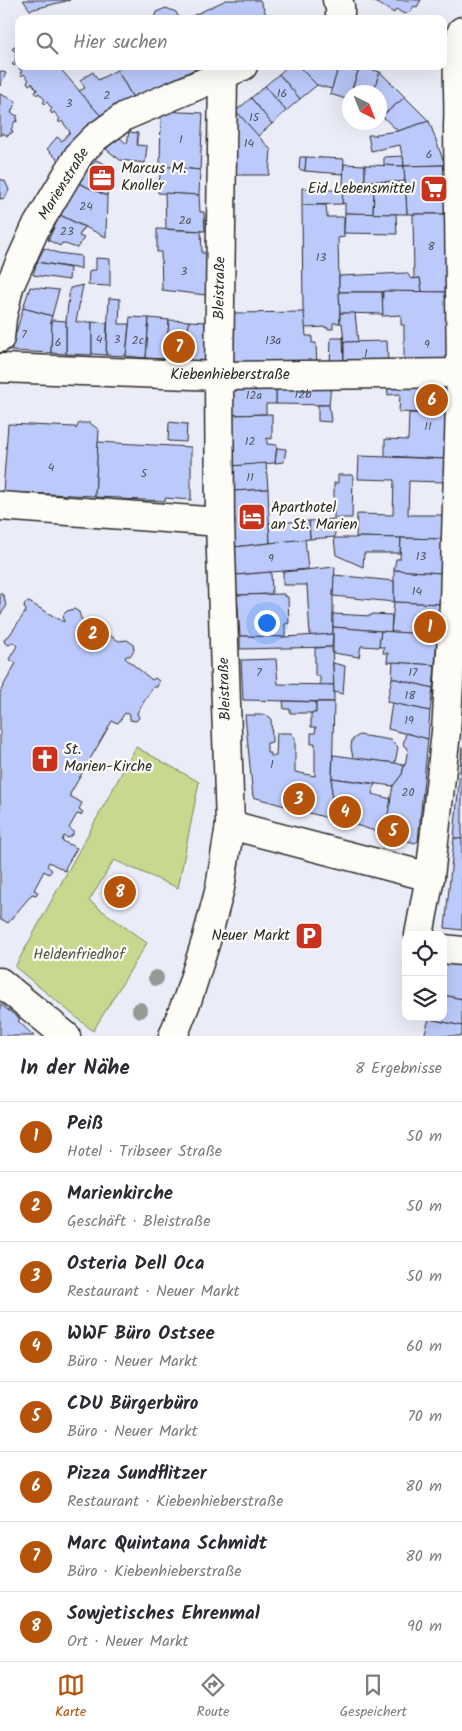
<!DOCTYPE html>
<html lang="de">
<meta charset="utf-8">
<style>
:root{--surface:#fff;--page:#f7f7f7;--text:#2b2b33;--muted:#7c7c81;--line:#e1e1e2;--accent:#b45309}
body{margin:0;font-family:Kalam,sans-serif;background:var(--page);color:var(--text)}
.controls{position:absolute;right:15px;bottom:15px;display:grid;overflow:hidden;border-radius:10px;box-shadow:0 5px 20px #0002}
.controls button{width:45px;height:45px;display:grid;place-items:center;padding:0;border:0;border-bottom:1px solid var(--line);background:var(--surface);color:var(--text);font:25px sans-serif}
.compass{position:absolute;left:342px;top:85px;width:45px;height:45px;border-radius:50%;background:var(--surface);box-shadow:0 5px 20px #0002;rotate:137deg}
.you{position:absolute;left:266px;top:622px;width:18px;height:18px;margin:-12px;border:4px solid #fff;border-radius:50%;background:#1a73e8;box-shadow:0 0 0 8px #1a73e833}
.badge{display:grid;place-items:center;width:32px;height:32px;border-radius:50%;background:var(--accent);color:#fff;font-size:16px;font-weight:700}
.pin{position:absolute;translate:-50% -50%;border:2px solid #fff;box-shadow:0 1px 5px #0006}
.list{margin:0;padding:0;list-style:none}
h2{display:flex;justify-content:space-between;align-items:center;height:65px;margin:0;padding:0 20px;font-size:21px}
h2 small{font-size:16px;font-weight:400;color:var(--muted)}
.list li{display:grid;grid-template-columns:32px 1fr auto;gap:15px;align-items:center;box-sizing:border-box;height:70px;padding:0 20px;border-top:1px solid var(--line)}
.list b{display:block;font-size:19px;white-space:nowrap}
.list p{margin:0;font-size:16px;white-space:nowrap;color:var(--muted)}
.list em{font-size:16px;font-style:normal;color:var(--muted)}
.icon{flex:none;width:28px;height:28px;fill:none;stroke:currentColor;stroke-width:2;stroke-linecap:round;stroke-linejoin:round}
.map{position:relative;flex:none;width:462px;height:1036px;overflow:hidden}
.search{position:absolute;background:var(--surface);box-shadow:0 5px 20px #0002;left:15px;right:15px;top:15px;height:55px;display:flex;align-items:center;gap:12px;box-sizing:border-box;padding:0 18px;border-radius:10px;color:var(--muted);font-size:19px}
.sheet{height:625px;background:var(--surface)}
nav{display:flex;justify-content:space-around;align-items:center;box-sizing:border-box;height:70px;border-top:1px solid var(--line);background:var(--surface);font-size:14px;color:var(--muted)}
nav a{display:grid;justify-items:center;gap:2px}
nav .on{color:var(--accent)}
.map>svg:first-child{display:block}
.green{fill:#c6d98e;stroke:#78825c}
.building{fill:#bccafb;stroke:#2b2b2b}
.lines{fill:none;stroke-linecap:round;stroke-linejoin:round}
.minor-casing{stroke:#2b2b2b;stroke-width:31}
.minor{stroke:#fdfcf7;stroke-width:28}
.tree{fill:#969a95}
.labels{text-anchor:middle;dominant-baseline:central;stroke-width:4.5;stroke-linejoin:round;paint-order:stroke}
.number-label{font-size:12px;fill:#4f535f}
.poi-label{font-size:15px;fill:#2b2b2b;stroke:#fdfcf7;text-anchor:start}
.street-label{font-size:15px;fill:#2b2b2b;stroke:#fdfcf7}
.park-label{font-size:15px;fill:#525644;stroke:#fdfcf7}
</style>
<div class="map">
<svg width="462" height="1036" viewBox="0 0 462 1036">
<rect width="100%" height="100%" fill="#eaedf8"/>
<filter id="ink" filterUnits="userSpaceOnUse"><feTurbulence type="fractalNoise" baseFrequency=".02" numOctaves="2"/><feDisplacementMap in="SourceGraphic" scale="10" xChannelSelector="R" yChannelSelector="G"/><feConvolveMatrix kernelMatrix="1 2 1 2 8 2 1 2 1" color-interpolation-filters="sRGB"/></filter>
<g filter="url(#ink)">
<!-- green -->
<polygon class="green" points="136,747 199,782 178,888 114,860 89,901 147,943 93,1031 15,967"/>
<!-- building -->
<g class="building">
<polygon points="23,0 70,0 30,10"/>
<polygon points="226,0 260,0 268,19 186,19"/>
<polygon points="372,0 421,0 417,7 414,6 410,12 404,14 396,9 394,13"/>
<polygon points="166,8 176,12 180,19 154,19 156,12"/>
<polygon points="14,47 19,49 19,66 58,66 101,116 78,139 59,161 47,149 57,137 62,141 70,132 62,121 60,123 58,121 60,119 54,112 52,114 50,111 52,109 47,102 45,104 43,102 45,100 39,93 37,95 35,92 37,90 32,83 29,85 27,82 29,80 24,74 22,76 20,73 22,72 16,64 14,66 12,64 15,62 16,52 12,49"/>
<polygon points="124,66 202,66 133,98 117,70"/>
<polygon points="288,66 298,66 317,85 300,99 279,74"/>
<polygon points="298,66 339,66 332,89 317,85"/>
<polygon points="339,66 360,66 351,92 350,92 349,100 330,94"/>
<polygon points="360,66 380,72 373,92 351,92"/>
<polygon points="117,70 133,98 101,116 79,91 85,88 80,80 93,72 98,80"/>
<polygon points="0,71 6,73 0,86"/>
<polygon points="380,72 405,97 382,116 380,115 380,92 373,92"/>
<polygon points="279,74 300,99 286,111 265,86"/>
<polygon points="265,86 286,111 272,124 251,98"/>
<polygon points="0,94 16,101 11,113 18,116 16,118 18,119 17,122 15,121 11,130 13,131 12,133 10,133 8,136 2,133 0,136"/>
<polygon points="405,97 429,121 398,131 382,116"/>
<polygon points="251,98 272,124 258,136 236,111"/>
<polygon points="161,111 203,113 200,170 160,166"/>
<polygon points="236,111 271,150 269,175 231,175"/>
<polygon points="429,121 445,165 404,166 400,145 371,151 368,135 376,135 376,134 398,131"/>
<polygon points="129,132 138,133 137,145 147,146 145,163 120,160 106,149 119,137 127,144"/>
<polygon points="403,156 404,166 384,165 384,157"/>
<polygon points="300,157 306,157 305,171 299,169"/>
<polygon points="306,157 344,159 343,174 305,171"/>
<polygon points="96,160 116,169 109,181 107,196 76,182"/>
<polygon points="344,164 365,165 365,181 369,181 369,191 374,191 373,214 345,213 345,203 342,204"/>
<polygon points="365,165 404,166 405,180 402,182 365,181"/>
<polygon points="445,165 447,214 407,214 404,166"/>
<polygon points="161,166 200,170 199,195 158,193"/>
<polygon points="0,179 5,181 9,190 5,198 0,199"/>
<polygon points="405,180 407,214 373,214 374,191 369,191 369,181 402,182"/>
<polygon points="76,182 107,196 106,237 60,215"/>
<polygon points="302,188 343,191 342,204 302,205"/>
<polygon points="165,193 199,195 200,212 204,212 205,231 166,229"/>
<polygon points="302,205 326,205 327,217 344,217 344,237 338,238 340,323 333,323 333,329 327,329 327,327 305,328 303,312"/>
<polygon points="345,213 396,214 397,234 344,233"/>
<polygon points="413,214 447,214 449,292 422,292 420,278 414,279"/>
<polygon points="60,215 84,227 79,236 84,238 77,248 62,243 60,246 48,240"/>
<polygon points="157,229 201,231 202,253 206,253 206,295 162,290 161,252 157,252"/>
<polygon points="44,248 58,253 81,256 81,269 37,262"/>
<polygon points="96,258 110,259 110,286 88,285 89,272 91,270 96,270"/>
<polygon points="37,262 70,268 69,280 33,275"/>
<polygon points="407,273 411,279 420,278 422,292 339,292 339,276"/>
<polygon points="83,285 76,322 92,322 92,355 66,354 66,321 70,288"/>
<polygon points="30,287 59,290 52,316 23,308"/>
<polygon points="383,291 449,292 450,364 404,363 404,325 401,325 401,315 382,316"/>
<polygon points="339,292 382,292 383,314 340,313"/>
<polygon points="109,298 120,299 119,324 129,324 126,356 106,355"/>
<polygon points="23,308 52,316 50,322 52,323 51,353 11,351"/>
<polygon points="304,312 306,336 312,336 312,343 316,343 317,365 232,365 231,313"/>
<polygon points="340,313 355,313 358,342 344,342 342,323 340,323"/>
<polygon points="130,317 149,318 146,358 126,356"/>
<polygon points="149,318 169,320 166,359 146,358"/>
<polygon points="52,320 66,321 66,354 51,353"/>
<polygon points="169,320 189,321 186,360 166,359"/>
<polygon points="189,321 207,322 208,362 186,360"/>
<polygon points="92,322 107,323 106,355 92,354"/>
<polygon points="331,338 343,338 344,364 330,364"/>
<polygon points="387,341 388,364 344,364 344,342"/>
<polygon points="387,384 449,384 447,414 399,412 400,394 388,395"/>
<polygon points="276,385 331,385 329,405 276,404"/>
<polygon points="276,385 276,404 266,404 266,414 232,415 231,386"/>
<polygon points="318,405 329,405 331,422 318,421"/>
<polygon points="409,413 447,414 446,459 385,456 385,439 408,440"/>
<polygon points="272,414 272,439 267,438 267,444 277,445 275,463 232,466 232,415"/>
<polygon points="169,422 187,424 186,442 168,441"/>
<polygon points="79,423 90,423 99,430 95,496 3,492 8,424 75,427 76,429"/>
<polygon points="98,442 191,447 191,500 165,498 165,501 121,499 121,498 95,497"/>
<polygon points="277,448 286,449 284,462 275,463"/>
<polygon points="359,456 446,459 445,482 409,481 408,515 445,515 444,539 356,537 357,514 393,515 394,480 358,479"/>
<polygon points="266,463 268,489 233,491 232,466"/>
<polygon points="338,475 353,475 352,518 334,518 334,483 338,483"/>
<polygon points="268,489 270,543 234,547 233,491"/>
<polygon points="334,519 335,537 310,539 309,521"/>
<polygon points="309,521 310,539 270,543 269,523"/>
<polygon points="356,537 401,538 400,553 364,553 363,567 336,555 334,538 356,538"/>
<polygon points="401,538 444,539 441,573 394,570 396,559 400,559"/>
<polygon points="305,539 308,569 236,575 234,547"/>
<polygon points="335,567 333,596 333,634 310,636 307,585 283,585 283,572"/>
<polygon points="394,570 441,573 440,604 394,602"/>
<polygon points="271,572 272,594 237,595 236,575"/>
<polygon points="334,575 394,581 394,602 333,596"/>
<polygon points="0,593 4,596 6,607 0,615"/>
<polygon points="284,594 284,596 288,597 289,623 285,624 285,637 240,636 237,595"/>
<polygon points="29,602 64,622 63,615 67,611 74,609 79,612 81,619 119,641 127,640 133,644 134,650 130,656 126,656 125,658 152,680 155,678 159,681 157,687 153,687 137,713 139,718 136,721 130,720 130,715 125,713 118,723 112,721 70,794 70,796 82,803 79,809 83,812 81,815 77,814 69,828 73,831 73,835 68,838 64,836 62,841 77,848 65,868 66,870 63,871 62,869 49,862 47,866 52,870 49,874 44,871 34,890 38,892 36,895 32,894 8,923 3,920 0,920 0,692 16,663 9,659 17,646 13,642 9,645 5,643 4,640 6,637 9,636 26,611 24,606 25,603"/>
<polygon points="394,602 440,604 437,635 391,632"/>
<polygon points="333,614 371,616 372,614 392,615 391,632 333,627"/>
<polygon points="333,627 381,631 379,647 361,646 359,657 333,653"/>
<polygon points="381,631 437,635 435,665 387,662 388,653 383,653 384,647 379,647"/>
<polygon points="333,634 332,647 240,649 240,636 285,637"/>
<polygon points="332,647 334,685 320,685 320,676 315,676 315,648"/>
<polygon points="276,659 278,684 334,685 334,702 243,700 241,660"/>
<polygon points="393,662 435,665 433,688 392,678"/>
<polygon points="333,663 345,666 343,694 334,692"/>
<polygon points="392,678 433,688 430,711 387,702"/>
<polygon points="283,701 316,702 316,713 290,713 290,709 284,709"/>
<polygon points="316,702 334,702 331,819 253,797 245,715 266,715 271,718 272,742 267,743 267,753 271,753 271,756 276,756 277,733 291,733 295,738 295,772 315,776 315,743 311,744 311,733 315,733 316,727 311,727 311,713 316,713"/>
<polygon points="392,703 430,711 428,739 388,729"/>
<polygon points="406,733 428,739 418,841 415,843 384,834 393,786 402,774 404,765 405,765 408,749 403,745"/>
<polygon points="359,735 391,740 398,747 395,763 353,758 351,747 352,740"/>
<polygon points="462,747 462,839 454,838"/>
<polygon points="333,755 395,763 404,765 402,774 393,786 332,778"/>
<polygon points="332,778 375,784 372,794 391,799 384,834 359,826 331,819"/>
<polygon points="454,838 462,839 462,930 445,928"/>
<polygon points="443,956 462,959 462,999 443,995"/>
<polygon points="443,995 462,999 462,1026 429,1019 429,1017 443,1017"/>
<polygon points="0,1004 20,1019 18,1021 34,1036 0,1036"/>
<polygon points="429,1019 462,1026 462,1036 424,1036"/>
</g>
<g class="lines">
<defs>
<g id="minor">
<polyline points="337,0 340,6 340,19"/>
<polyline points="0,338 2,318 9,287 35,229 80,153 96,137 125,116 243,66"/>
<polyline points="0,368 219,376 461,373"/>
<polyline points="0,506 220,522"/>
<polyline points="230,825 430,877"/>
<path d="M 419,935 L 430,877 L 446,732 L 454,603 L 461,373 L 458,126 C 460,94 454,62 462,31"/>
<polyline points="443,949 462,951"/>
<polyline points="0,982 66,1036"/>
<polyline points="173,1036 188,998 206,941 220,888 230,825 220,522 219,376 223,75"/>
</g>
</defs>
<!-- minor casing -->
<use href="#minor" class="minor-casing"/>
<!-- minor -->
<use href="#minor" class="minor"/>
</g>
<!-- trees -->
<g class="tree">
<circle cx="156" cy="978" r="8"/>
<circle cx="140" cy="1010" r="8"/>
</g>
</g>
<!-- icons -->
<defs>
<symbol id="office-square" viewBox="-11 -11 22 22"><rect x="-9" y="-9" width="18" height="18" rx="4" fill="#c8321e" stroke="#fdfcf7"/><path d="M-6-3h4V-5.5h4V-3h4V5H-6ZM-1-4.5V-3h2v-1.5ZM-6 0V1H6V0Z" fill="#fff"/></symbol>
<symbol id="supermarket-square" viewBox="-11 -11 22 22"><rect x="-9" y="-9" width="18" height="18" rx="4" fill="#c8321e" stroke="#fdfcf7"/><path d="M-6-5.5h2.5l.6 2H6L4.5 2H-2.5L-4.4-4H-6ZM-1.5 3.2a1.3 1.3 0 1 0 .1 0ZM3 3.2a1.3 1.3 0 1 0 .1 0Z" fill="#fff"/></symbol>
<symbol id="hotel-square" viewBox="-11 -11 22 22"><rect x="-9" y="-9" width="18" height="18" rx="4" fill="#c8321e" stroke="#fdfcf7"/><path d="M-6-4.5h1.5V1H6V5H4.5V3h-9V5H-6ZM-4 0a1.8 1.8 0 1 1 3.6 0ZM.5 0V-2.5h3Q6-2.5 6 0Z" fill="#fff"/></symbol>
<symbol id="church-square" viewBox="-11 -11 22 22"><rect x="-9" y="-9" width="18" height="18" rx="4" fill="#c8321e" stroke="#fdfcf7"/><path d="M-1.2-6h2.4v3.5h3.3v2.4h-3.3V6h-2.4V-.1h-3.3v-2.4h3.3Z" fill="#fff"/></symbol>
<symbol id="parking-square" viewBox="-11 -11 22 22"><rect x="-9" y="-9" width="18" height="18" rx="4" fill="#c8321e" stroke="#fdfcf7"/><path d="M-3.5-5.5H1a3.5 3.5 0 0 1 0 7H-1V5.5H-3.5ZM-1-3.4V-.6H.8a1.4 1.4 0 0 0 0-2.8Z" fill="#fff"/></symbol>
</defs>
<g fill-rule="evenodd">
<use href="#office-square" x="86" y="162" width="32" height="32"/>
<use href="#supermarket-square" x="418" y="173" width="32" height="32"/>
<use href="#hotel-square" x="236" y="501" width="32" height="32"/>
<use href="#church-square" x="29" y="743" width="32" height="32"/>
<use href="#parking-square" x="293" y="920" width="32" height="32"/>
</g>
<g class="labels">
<!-- number labels -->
<g class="number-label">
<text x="282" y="93">16</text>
<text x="107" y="95">2</text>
<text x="69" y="103">3</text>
<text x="254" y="117">15</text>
<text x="181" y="139">1</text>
<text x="249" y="143">14</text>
<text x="429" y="154">6</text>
<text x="86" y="206">24</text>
<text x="185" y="220">2a</text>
<text x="67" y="231">23</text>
<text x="431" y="246">8</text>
<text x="321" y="257">13</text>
<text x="184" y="271">3</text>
<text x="24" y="334">7</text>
<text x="99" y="339">4</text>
<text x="117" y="339">3</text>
<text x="138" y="340">2c</text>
<text x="273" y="340">13a</text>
<text x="58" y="342">6</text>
<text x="427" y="344">9</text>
<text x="366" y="353">1</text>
<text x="303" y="394">12b</text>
<text x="254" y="395">12a</text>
<text x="428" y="426">11</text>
<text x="250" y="441">12</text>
<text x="51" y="467">4</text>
<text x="144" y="473">5</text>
<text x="250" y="477">11</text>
<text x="421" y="556">13</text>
<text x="271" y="558">9</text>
<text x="417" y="591">14</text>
<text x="259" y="672">7</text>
<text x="413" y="672">17</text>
<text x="410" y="695">18</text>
<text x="409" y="720">19</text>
<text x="272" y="764">1</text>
<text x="408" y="792">20</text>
</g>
<!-- poi labels -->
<g class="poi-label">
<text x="121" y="169">Marcus M.<tspan x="121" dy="17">Knoller</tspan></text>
<text x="415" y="189" text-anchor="end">Eid Lebensmittel</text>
<text x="271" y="508">Aparthotel<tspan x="271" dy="17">an St. Marien</tspan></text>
<text x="64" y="750">St.<tspan x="64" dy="17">Marien-Kirche</tspan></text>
<text x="290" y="936" text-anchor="end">Neuer Markt</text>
</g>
<!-- street labels -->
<g class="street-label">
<text transform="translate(64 184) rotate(-58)">Marienstraße</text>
<text transform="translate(220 288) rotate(-89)">Bleistraße</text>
<text x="230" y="375">Kiebenhieberstraße</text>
<text transform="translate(225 689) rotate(-92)">Bleistraße</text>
</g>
<!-- park labels -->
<g class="park-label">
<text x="79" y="955">Heldenfriedhof</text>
</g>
</g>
</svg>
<div class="controls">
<button><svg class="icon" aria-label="locate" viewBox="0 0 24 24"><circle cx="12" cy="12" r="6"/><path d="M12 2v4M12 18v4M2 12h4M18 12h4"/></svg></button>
<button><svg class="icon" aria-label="layers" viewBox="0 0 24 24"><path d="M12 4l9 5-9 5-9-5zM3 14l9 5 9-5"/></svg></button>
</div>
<svg class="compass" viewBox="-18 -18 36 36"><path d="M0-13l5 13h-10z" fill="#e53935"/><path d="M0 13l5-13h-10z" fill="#7c7c81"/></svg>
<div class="you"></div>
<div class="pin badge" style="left:430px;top:627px">1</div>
<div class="pin badge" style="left:93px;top:634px">2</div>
<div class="pin badge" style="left:299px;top:799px">3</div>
<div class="pin badge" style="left:345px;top:812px">4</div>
<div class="pin badge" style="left:393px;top:831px">5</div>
<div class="pin badge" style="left:432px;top:400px">6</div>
<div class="pin badge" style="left:179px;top:347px">7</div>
<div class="pin badge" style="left:120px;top:892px">8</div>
<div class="search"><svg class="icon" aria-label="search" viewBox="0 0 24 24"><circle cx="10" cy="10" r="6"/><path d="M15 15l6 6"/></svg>Hier suchen</div>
</div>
<section class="sheet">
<h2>In der Nähe<small>8 Ergebnisse</small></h2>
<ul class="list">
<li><span class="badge">1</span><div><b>Peiß</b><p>Hotel · Tribseer Straße</p></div><em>50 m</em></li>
<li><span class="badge">2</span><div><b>Marienkirche</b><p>Geschäft · Bleistraße</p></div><em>50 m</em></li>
<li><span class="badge">3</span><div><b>Osteria Dell Oca</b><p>Restaurant · Neuer Markt</p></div><em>50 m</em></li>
<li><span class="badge">4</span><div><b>WWF Büro Ostsee</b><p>Büro · Neuer Markt</p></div><em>60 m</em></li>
<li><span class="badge">5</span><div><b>CDU Bürgerbüro</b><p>Büro · Neuer Markt</p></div><em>70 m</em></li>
<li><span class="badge">6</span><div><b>Pizza Sundflitzer</b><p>Restaurant · Kiebenhieberstraße</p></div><em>80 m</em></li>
<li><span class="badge">7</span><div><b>Marc Quintana Schmidt</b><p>Büro · Kiebenhieberstraße</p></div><em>80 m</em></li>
<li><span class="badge">8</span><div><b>Sowjetisches Ehrenmal</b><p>Ort · Neuer Markt</p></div><em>90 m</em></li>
</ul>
</section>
<nav>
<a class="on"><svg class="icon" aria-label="map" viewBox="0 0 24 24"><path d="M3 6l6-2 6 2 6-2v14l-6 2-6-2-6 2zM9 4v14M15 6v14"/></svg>Karte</a>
<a><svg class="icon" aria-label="directions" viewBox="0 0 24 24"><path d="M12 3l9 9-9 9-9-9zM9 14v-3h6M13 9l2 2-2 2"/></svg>Route</a>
<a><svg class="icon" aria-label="saved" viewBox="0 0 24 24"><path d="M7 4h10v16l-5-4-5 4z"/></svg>Gespeichert</a>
</nav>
